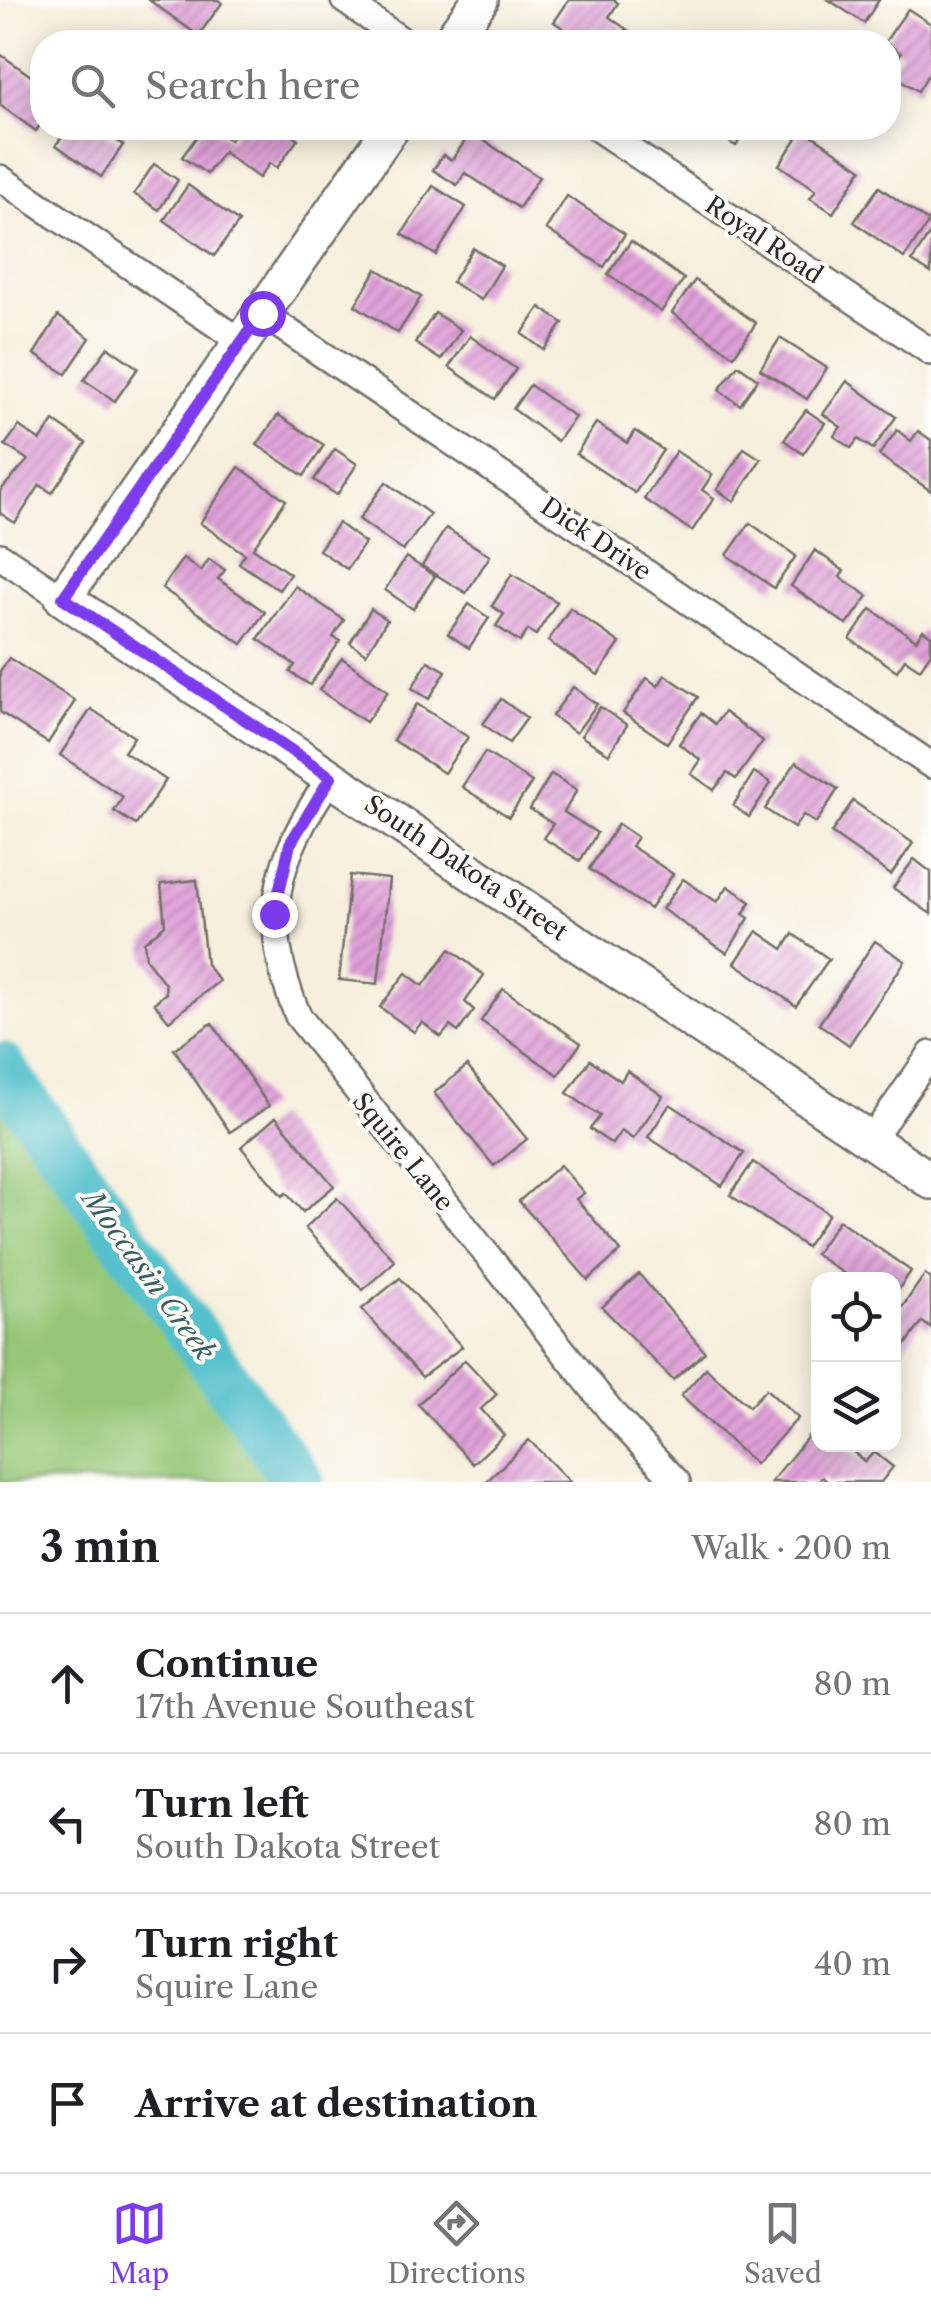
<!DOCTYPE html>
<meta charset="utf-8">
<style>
:root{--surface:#fff;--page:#f2f2f2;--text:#202124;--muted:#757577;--line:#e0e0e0;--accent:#7c3aed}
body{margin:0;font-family:"Libre Caslon Text",serif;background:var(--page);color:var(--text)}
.controls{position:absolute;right:30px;bottom:30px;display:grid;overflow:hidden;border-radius:20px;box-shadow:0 5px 25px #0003}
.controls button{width:90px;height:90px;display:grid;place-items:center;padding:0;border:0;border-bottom:2px solid var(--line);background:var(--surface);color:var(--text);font:50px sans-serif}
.stop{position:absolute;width:30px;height:30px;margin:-22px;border:8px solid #7c3aed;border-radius:50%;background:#fff}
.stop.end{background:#7c3aed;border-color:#fff;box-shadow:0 2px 10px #0008}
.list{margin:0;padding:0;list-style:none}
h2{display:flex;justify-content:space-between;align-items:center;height:130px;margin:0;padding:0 40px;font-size:42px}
h2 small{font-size:32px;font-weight:400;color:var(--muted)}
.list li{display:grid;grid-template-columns:65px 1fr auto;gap:30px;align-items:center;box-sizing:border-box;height:140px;padding:0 40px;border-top:2px solid var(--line)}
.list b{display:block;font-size:38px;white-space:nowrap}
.list p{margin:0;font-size:32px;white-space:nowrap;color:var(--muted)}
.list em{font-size:32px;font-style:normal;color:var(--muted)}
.icon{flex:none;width:55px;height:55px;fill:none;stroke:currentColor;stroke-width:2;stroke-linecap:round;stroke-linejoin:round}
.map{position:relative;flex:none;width:931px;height:1482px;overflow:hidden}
.search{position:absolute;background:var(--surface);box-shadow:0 5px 25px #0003;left:30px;right:30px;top:30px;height:110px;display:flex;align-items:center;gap:25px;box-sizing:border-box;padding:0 35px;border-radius:40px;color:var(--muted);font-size:38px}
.sheet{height:690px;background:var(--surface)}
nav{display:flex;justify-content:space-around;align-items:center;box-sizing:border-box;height:140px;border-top:2px solid var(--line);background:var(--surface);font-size:28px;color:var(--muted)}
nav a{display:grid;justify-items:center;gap:5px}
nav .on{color:var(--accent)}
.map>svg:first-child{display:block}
.green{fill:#95c777;stroke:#607951;stroke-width:2.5}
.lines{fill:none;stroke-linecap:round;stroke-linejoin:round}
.river{stroke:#53c0cc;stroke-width:50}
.building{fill:url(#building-hatch)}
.street-casing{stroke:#727069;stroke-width:30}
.secondary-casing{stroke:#727069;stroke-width:40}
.street{stroke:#fff;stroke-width:25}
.secondary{stroke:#fff;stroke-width:35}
.route{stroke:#7c3aed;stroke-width:12}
.labels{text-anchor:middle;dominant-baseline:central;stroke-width:8;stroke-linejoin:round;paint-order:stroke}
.street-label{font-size:25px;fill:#2b2b2b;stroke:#fdfcf7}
.water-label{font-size:28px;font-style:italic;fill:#395f63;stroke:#fdfcf7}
</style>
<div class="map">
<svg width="931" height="1482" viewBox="0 0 931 1482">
<defs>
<pattern id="building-hatch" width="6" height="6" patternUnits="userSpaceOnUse" patternTransform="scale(2.5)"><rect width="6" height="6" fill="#e0a0d9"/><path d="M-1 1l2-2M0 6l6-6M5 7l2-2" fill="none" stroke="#b683b0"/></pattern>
</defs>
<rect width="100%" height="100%" fill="#fdfcf7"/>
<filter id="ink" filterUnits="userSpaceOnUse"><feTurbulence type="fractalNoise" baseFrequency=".01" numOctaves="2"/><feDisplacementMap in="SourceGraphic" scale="20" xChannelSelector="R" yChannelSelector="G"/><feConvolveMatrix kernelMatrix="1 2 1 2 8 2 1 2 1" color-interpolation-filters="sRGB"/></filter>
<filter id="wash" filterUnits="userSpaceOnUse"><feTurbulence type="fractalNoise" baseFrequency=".0048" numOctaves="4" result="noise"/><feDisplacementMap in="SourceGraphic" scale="40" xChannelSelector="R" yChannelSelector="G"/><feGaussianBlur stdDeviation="2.25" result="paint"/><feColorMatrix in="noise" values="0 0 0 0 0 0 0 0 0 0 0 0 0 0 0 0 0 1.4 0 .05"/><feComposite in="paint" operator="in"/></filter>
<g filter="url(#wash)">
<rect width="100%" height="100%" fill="#f7efdd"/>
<!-- green -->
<polygon class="green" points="0,1067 299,1482 0,1482"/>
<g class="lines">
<!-- river -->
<polyline class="river" points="0,1067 299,1482"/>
</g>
<g id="blocks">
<!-- building -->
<g class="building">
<polygon points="149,0 218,0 222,3 198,36 207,42 184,42 192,31"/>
<polygon points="569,0 614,0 618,3 609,17 645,42 583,42 554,22"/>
<polygon points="829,0 879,0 864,23"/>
<polygon points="908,9 931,24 931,70 918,91 889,72 901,53 885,42"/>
<polygon points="0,54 42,84 42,122 36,131 0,105"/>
<polygon points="68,128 98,128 123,145 101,177 56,145"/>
<polygon points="203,128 212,128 230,140 239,128 282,128 298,139 277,168 270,163 259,178 223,152 207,174 182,157"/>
<polygon points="706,128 747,128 736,146"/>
<polygon points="803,129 862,169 833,213 810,198 816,190 779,165"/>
<polygon points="471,132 539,177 519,208 465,173 457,185 433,170 443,155 452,160"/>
<polygon points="154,164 178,180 159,210 134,194"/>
<polygon points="188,185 239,222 214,256 164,220"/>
<polygon points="433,186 466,207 436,255 402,234"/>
<polygon points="879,187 929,222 904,258 854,222"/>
<polygon points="567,196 625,234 604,267 546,229"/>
<polygon points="931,232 931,273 912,261"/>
<polygon points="631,241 684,279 661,312 608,274"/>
<polygon points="473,248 502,266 481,300 452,282"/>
<polygon points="377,269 421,297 398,333 355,305"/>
<polygon points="695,280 756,323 734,356 672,313"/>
<polygon points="540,307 563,323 544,350 522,334"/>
<polygon points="435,313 461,330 441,360 415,343"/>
<polygon points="58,316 90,338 66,374 34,354"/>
<polygon points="470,336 516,369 495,399 449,367"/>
<polygon points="780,338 827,368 807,399 760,369"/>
<polygon points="108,347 138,368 115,401 84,380"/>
<polygon points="738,365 758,379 740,405 719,390"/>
<polygon points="847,381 896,417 873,449 858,439 851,448 834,436 841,427 823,414"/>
<polygon points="530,385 575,417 557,441 513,409"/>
<polygon points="806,410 825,423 803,454 784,440"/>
<polygon points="278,415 324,445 304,476 257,445"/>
<polygon points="54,421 86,443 52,493 40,485 15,523 0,513 0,491 28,460 5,445 19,426 40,441"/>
<polygon points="596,423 627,443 635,431 663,450 635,493 576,454"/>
<polygon points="897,430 911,441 918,431 931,440 931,491 879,455"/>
<polygon points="744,448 761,459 734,501 717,490"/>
<polygon points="335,449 357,464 337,495 314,480"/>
<polygon points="676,451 712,475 702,490 714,498 692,531 644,499"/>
<polygon points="239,467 286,500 253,548 290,574 279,590 239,563 245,554 200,523"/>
<polygon points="386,482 430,514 403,551 359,519"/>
<polygon points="338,523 365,543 347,569 319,550"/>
<polygon points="750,523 796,556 774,588 727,555"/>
<polygon points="446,528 490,556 466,593 422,566"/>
<polygon points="815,550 844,571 840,577 868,596 847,625 791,586"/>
<polygon points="406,557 435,576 413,609 385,590"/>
<polygon points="183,558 201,571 209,559 225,570 218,579 265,612 242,644 162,588"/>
<polygon points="512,574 557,602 536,635 528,630 520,642 496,626 504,614 492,606"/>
<polygon points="295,586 344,620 333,637 340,641 310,685 290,672 295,665 258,639"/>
<polygon points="469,604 489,618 469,648 448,634"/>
<polygon points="570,608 620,643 598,675 548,641"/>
<polygon points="371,609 387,620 366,654 350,643"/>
<polygon points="871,609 916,640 923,630 931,636 931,653 920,669 905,659 897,671 850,639"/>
<polygon points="9,658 75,701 48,743 0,712 0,671"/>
<polygon points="342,658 388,691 366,722 319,690"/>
<polygon points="428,661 446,671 429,699 412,688"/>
<polygon points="665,675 698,697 667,743 623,713 647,678 658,686"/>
<polygon points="573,687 597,704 576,733 552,716"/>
<polygon points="501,699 527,718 509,743 483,724"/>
<polygon points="417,704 468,737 444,773 393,740"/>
<polygon points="600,707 627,725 609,754 581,736"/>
<polygon points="91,709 134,737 124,752 166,780 136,825 114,811 123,797 60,755"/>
<polygon points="724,712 763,741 736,779 727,773 714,790 691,774 701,760 679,744 701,713 715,724"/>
<polygon points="485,752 532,782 509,817 462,787"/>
<polygon points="796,762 838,789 816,823 803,815 794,828 765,809"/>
<polygon points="754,772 771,783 749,817 733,806"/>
<polygon points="551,774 577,790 564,812 597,833 580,861 543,838 553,824 530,809"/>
<polygon points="853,801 913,843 891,875 831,833"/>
<polygon points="618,824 637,837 631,846 673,874 650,909 589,869"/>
<polygon points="914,859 931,872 931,914 893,888"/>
<polygon points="350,875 389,879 378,984 339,980"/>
<polygon points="683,879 717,902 728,886 751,902 743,914 749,918 727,953 662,909"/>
<polygon points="197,880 206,964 219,981 169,1021 154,1003 166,993 165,984 146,959 144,942 165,925 161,884"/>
<polygon points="757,931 783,949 793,934 829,959 796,1006 735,963"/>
<polygon points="875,941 905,961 849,1045 819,1024"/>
<polygon points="450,949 484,975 465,1002 474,1010 458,1032 450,1026 441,1037 422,1022 414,1032 380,1007 406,973 423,986"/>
<polygon points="503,989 581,1043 558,1075 481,1021"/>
<polygon points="212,1023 269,1106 230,1132 174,1049"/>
<polygon points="590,1060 621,1081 627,1071 663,1096 633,1139 621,1131 612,1144 590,1129 600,1116 567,1093"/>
<polygon points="467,1066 527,1139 494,1166 434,1093"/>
<polygon points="670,1104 744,1153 722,1186 648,1137"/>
<polygon points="276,1117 334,1186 303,1212 286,1193 282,1196 241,1147"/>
<polygon points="753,1162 829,1214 806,1247 730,1195"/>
<polygon points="560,1165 584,1193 576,1199 621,1251 588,1280 519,1201"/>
<polygon points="337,1198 395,1261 363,1290 305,1228"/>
<polygon points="839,1220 911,1271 894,1296 894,1279 852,1279 815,1254"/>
<polygon points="639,1274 705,1352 673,1380 602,1307"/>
<polygon points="925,1274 931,1279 931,1328 922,1322 900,1353 894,1349 894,1319"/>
<polygon points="400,1278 462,1347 422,1377 362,1309"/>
<polygon points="465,1360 497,1394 481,1409 504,1435 473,1464 418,1404"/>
<polygon points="706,1368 749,1407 766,1389 798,1418 755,1464 681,1396"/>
<polygon points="818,1424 818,1444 844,1444 865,1462 874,1452 893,1467 881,1482 828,1482 822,1477 818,1482 771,1482"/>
<polygon points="529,1440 570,1482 486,1482"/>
</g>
</g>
</g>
<g filter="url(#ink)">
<use href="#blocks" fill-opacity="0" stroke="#727069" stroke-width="2.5"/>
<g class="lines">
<defs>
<g id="street">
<polyline points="344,0 404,42"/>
<polyline points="597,128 931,352"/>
<polyline points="0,178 242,342"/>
<polyline points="261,313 931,765"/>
<polyline points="0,556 63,598"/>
<path d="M 331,777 C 274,861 258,919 298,1016 L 614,1415 L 677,1482"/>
<polyline points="871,1140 931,1054"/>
</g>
<g id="secondary">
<polyline points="450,42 480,0"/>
<polyline points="391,128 63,598 931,1181"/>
</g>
</defs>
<!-- street casing -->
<use href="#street" class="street-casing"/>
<!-- secondary casing -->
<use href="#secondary" class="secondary-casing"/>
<!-- street -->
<use href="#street" class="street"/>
<!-- secondary -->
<use href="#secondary" class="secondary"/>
</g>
</g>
<g class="lines" filter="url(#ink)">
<!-- route -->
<polyline class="route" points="262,313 63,598 331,777 290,844 274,914"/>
</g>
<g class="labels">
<!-- street labels -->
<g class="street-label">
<text transform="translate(764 240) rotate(34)">Royal Road</text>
<text transform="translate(596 539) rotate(34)">Dick Drive</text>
<text transform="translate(466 868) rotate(34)">South Dakota Street</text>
<text transform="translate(403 1152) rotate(51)">Squire Lane</text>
</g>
<!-- water labels -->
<g class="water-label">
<text transform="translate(149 1275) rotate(54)">Moccasin Creek</text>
</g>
</g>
</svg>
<div class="controls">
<button><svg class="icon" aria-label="locate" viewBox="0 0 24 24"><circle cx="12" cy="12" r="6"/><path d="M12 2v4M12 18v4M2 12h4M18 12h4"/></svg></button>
<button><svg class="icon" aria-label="layers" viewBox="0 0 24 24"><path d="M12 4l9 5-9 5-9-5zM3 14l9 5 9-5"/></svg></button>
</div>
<div class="stop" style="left:262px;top:313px"></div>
<div class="stop end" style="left:274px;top:914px"></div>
<div class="search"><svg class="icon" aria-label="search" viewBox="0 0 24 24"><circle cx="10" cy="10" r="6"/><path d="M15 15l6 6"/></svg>Search here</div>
</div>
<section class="sheet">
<h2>3 min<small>Walk · 200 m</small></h2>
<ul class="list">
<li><svg class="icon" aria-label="ahead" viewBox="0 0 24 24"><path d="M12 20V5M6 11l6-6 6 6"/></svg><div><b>Continue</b><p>17th Avenue Southeast</p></div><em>80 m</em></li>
<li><svg class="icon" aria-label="left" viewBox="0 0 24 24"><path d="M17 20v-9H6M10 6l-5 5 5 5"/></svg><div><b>Turn left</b><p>South Dakota Street</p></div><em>80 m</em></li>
<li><svg class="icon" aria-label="right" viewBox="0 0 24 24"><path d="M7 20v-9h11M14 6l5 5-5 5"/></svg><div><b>Turn right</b><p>Squire Lane</p></div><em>40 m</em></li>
<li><svg class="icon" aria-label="arrive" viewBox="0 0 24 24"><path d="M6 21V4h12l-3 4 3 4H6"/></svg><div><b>Arrive at destination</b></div></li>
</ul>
</section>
<nav>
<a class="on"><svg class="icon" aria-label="map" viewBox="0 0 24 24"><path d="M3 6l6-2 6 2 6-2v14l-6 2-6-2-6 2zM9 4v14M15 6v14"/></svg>Map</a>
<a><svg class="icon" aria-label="directions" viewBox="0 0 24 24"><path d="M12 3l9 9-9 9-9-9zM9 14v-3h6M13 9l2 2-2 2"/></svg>Directions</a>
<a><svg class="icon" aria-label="saved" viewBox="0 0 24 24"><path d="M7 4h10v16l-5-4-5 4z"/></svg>Saved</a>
</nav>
